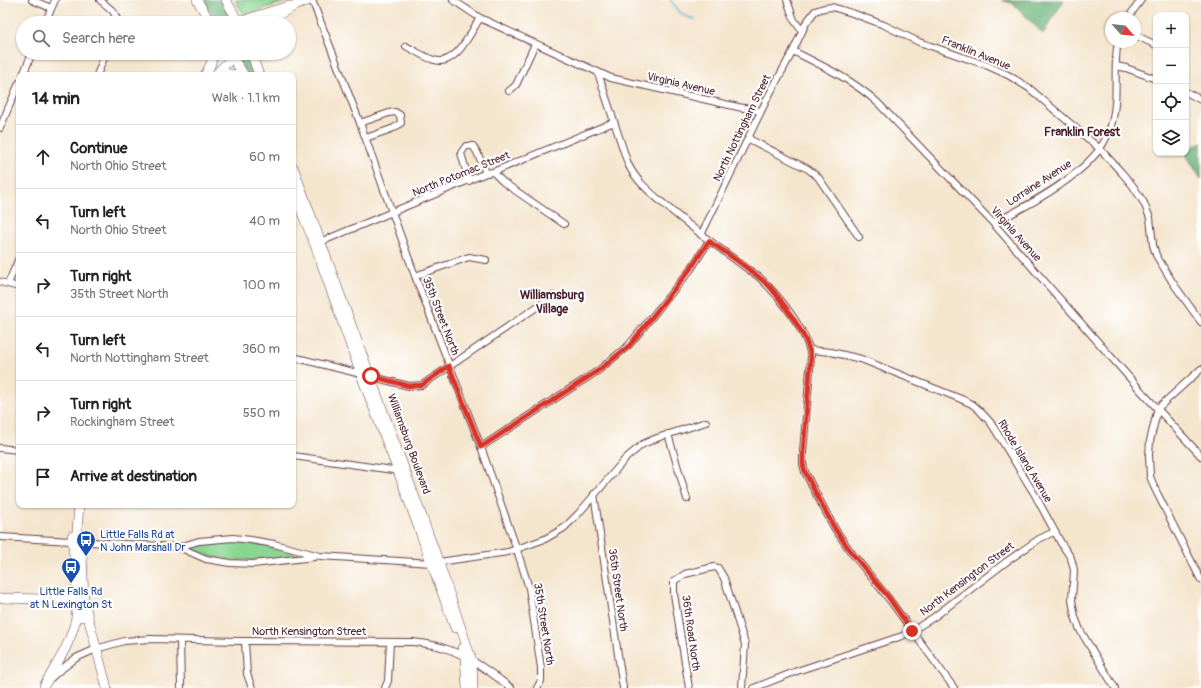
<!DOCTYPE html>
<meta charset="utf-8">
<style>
:root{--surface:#fff;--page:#f2f2f2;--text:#222;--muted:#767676;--line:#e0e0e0}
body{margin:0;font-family:Pangolin,sans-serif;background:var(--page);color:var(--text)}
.controls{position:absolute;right:12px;top:12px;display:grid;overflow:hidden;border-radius:8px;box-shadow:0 1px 3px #0004}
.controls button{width:36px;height:36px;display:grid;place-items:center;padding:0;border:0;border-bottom:1px solid var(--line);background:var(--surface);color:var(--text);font:20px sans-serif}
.compass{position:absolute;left:1105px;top:12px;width:36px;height:36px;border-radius:50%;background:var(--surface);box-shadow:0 1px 3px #0004;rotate:117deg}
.stop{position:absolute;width:12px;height:12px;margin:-9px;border:3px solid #d93025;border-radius:50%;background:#fff}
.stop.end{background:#d93025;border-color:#fff;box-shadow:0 1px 4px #0008}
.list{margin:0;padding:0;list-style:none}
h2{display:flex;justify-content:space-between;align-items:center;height:52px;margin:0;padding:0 16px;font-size:17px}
h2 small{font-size:13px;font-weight:400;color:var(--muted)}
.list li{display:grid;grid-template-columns:26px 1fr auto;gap:12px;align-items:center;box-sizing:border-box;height:64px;padding:0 16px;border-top:1px solid var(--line)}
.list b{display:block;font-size:15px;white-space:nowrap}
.list p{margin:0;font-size:13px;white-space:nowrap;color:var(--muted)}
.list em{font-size:13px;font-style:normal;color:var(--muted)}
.icon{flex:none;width:22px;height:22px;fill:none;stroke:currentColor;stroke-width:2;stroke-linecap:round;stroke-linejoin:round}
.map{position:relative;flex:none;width:1201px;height:688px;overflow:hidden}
.search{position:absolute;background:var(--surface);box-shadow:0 1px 3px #0004;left:16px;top:16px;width:280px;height:44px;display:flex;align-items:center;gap:10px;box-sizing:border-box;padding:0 14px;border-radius:22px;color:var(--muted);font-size:15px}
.panel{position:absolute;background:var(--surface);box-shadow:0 1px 3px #0004;left:16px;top:72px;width:280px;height:436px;border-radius:8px}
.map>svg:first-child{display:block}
.green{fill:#89d592;stroke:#6a7a5e}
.forest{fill:#6eb67c;stroke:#5c6a54}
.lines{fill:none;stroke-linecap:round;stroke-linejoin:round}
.stream{stroke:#4aacc9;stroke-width:1.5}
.street-casing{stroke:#643d43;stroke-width:8}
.secondary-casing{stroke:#643d43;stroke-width:10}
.street{stroke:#fff;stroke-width:6}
.secondary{stroke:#fff;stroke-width:9}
.route{stroke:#d93025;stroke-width:5}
.labels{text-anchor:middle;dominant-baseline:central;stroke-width:4;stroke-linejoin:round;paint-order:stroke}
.street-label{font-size:11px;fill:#4a1f2b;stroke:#fff}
.transit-label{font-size:11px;fill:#164399;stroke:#fff;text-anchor:start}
.neighbourhood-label{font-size:12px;font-weight:bold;fill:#4a1f2b;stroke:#fff}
</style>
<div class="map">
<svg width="1201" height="688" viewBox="0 0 1201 688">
<rect width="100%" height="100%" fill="#fff"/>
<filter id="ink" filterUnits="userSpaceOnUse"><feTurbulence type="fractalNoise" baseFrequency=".025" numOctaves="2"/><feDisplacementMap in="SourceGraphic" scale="8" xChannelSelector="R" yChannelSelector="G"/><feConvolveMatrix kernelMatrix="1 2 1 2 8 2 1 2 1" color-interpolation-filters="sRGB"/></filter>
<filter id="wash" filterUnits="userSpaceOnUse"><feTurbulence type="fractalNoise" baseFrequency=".012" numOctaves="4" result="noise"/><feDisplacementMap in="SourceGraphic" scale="16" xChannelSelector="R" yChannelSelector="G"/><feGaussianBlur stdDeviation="0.9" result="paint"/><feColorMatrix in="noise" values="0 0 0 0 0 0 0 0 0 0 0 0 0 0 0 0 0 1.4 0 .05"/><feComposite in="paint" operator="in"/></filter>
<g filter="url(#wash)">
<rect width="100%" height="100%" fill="#f4e5cd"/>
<!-- green -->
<g class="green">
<polygon points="235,0 291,0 247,14 242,12"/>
<path d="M 232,541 L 265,545 L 296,554 L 296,557 C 262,560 224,565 193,550 L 193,545 Z"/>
</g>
<!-- forest -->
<g class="forest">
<polygon points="202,0 220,0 233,23 219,23 208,9"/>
<polygon points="1001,0 1064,0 1043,34 1014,4"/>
<polygon points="240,53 248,53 256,75 248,75 237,59"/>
<polygon points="1201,142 1201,179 1185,153 1186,151"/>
</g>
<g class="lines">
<!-- stream -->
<path class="stream" d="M 670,0 C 676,6 678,12 685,16 C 688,18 692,18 695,19"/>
</g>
</g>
<g filter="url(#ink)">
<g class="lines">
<defs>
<g id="street">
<polyline points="32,0 51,8"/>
<polyline points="100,0 113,11 119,23"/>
<polyline points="312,0 360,123 415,276 481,447 517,550 529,588 541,668 541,681 537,688"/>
<polyline points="453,0 480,18 611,78 738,107 761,111"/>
<polyline points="787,0 794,20 802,31"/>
<polyline points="1128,18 1141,0"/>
<polyline points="45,23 55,0"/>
<polyline points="1135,35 1156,45"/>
<path d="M 406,46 C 415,51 424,57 434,60 C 456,67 470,33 480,18"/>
<path d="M 793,51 C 823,66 853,80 878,103 L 993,223 L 1142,392 L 1201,456"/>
<polyline points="1116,66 1126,68 1156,79"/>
<path d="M 598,73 L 628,164 C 636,181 651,193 665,205 C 695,231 727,254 759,277 C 779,296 807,330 811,357 L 803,452 L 803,464 L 805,472 L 813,488 L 835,529 L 851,552 L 889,599 L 954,688"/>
<polyline points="23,75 32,53"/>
<polyline points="97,75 106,53"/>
<polyline points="509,91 516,85 535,44"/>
<polyline points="1186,92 1201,100"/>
<polyline points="360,123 389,113 395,112 400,115 401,123 394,128 366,138"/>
<polyline points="0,128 19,83"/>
<polyline points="749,139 808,169 818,177 859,237"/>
<polyline points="493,172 503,182 564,224"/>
<polyline points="469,181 461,153 466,146 473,146 477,152 486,173"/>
<path d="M 993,223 C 1024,208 1069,183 1092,158 C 1104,146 1112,128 1114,112 C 1118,89 1113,65 1118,42"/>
<polyline points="701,235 768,97 793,51 806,23 815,11 824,8 832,7 852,13 884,25 919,42 986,65 1008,75 1029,88 1100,149 1122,173 1133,186 1144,203 1150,218 1153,245 1156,255 1173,283 1201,322"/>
<polyline points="318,243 486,173 493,172 614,122"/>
<polyline points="415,276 469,257 486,260"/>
<polyline points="0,282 19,287"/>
<polyline points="8,284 19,258"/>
<polyline points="810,350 831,352 861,359 961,399 972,404 979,410 991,423 1035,495 1061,543 1071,558 1074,570 1072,600 1075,617 1080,630 1115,688"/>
<polyline points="293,357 409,386 422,385 553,296"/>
<polyline points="1201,369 1158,408 1150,441 1149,455 1150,476 1154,487 1201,580"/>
<polyline points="668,434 687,499"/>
<polyline points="481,447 599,370 629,345 691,269 709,241"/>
<polyline points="0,448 19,450"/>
<polyline points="293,456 400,471"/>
<polyline points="594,494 623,688"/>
<polyline points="0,537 179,547 199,541 233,538 251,540 274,544 320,556 432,563 508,552 545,539 564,528 579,513 626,458 643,444 657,438 706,422"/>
<polyline points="179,547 206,559 230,563 253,564 314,557"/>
<polyline points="180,640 181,688"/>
<polyline points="245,641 247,674 252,688"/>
<path d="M 51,678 L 59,671 L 76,658 L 96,649 L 124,641 L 150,639 L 240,641 L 413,642 C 422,643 432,644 441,647 C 468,655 489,671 511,688"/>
<polyline points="385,688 388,681 390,642"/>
<polyline points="689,688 674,594 674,581 685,574 714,567 718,568 724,578 745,644 742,688"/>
<polyline points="754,688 797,671 902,636 912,631 934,617 1006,562 1039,539 1054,532"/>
</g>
<g id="secondary">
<polyline points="197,0 211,23"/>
<polyline points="226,0 239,23"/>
<polyline points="238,22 288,6 294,6"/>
<polyline points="264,23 294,6 310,0"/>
<polyline points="251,53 259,75"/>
<polyline points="230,54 244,75"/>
<polyline points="205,75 210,66 214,53"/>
<polyline points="215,75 232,58 234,53"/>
<polyline points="220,75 225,73 236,75"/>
<polyline points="293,167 439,563 472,661 473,688"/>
<polyline points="293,182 297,200 315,245 364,383 398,471 455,628"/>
<polyline points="79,505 77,531 82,555 84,600 88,617 107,688"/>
<polyline points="72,536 76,576 77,600 82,617"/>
<polyline points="0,598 83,600"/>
<polyline points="462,648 465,656 467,688"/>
<path d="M 44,686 C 58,662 75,637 77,609"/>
</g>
</defs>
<!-- street casing -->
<use href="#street" class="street-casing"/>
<!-- secondary casing -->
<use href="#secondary" class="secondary-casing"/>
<!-- street -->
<use href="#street" class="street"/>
<!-- secondary -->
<use href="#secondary" class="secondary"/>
</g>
</g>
<g class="lines" filter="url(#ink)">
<!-- route -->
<path class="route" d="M 371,376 L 409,386 L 422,385 L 449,366 L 481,447 L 599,370 L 629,346 L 691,268 L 709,241 C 729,255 751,269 769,286 C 779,297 787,309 795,321 C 802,333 809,343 811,358 L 803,452 L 803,464 L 805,472 L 813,488 L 835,529 L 851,552 L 889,598 L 912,631"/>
</g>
<!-- icons -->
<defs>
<symbol id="bus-pin" viewBox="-11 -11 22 30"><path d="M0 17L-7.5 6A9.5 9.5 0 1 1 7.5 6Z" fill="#1a4fb4" stroke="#fff"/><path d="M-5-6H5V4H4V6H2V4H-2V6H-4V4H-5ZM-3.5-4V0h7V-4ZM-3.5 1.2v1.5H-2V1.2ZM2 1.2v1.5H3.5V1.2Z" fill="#fff"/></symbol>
</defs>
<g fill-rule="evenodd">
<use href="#bus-pin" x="75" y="529" width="22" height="30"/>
<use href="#bus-pin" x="60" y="556" width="22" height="30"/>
</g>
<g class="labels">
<!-- street labels -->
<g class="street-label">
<text transform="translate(976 53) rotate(22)">Franklin Avenue</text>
<text transform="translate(681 84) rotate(13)">Virginia Avenue</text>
<text transform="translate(742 128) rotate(-64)">North Nottingham Street</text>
<text transform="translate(461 174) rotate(-22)">North Potomac Street</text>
<text transform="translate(1039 183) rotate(-33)">Lorraine Avenue</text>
<text transform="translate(1016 234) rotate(48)">Virginia Avenue</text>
<text transform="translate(441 316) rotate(69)">35th Street North</text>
<text transform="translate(409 444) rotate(70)">Williamsburg Boulevard</text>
<text transform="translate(1025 461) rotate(59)">Rhode Island Avenue</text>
<text transform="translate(967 579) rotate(-37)">North Kensington Street</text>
<text transform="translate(618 590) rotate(82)">36th Street North</text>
<text transform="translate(544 624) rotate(81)">35th Street North</text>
<text x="309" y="631">North Kensington Street</text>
<text transform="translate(691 633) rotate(82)">36th Road North</text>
</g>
<!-- transit labels -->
<g class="transit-label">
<text x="100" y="534">Little Falls Rd at<tspan x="100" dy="13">N John Marshall Dr</tspan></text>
<text x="71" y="591" text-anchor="middle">Little Falls Rd<tspan x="71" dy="13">at N Lexington St</tspan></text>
</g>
<!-- neighbourhood labels -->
<g class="neighbourhood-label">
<text x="1082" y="132">Franklin Forest</text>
<text x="552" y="295">Williamsburg<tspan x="552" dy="14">Village</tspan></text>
</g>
</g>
</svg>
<div class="controls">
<button>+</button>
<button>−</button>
<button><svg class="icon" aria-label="locate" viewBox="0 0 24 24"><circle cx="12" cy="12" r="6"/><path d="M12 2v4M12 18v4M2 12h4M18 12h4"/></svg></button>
<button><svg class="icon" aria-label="layers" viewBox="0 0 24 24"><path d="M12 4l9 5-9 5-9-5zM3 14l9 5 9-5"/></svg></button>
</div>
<svg class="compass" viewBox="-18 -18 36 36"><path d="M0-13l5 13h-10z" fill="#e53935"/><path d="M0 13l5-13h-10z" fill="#767676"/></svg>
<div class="stop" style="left:371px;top:376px"></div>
<div class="stop end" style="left:912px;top:631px"></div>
<div class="search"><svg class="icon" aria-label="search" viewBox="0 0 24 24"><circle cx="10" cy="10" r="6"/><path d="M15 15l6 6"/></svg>Search here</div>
<section class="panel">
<h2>14 min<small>Walk · 1.1 km</small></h2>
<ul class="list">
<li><svg class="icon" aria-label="ahead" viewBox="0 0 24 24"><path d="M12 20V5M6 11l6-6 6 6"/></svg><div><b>Continue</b><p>North Ohio Street</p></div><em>60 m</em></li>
<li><svg class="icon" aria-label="left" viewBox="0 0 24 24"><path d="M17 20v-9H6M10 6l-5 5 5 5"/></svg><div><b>Turn left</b><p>North Ohio Street</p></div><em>40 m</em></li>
<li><svg class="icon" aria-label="right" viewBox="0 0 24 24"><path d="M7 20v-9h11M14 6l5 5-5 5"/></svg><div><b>Turn right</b><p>35th Street North</p></div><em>100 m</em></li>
<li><svg class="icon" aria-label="left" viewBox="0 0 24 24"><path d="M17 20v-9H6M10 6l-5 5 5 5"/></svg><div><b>Turn left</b><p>North Nottingham Street</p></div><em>360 m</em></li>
<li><svg class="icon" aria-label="right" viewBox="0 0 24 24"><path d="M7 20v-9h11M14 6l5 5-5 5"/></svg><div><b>Turn right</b><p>Rockingham Street</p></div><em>550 m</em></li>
<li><svg class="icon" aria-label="arrive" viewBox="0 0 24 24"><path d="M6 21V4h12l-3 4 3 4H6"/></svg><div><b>Arrive at destination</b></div></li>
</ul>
</section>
</div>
